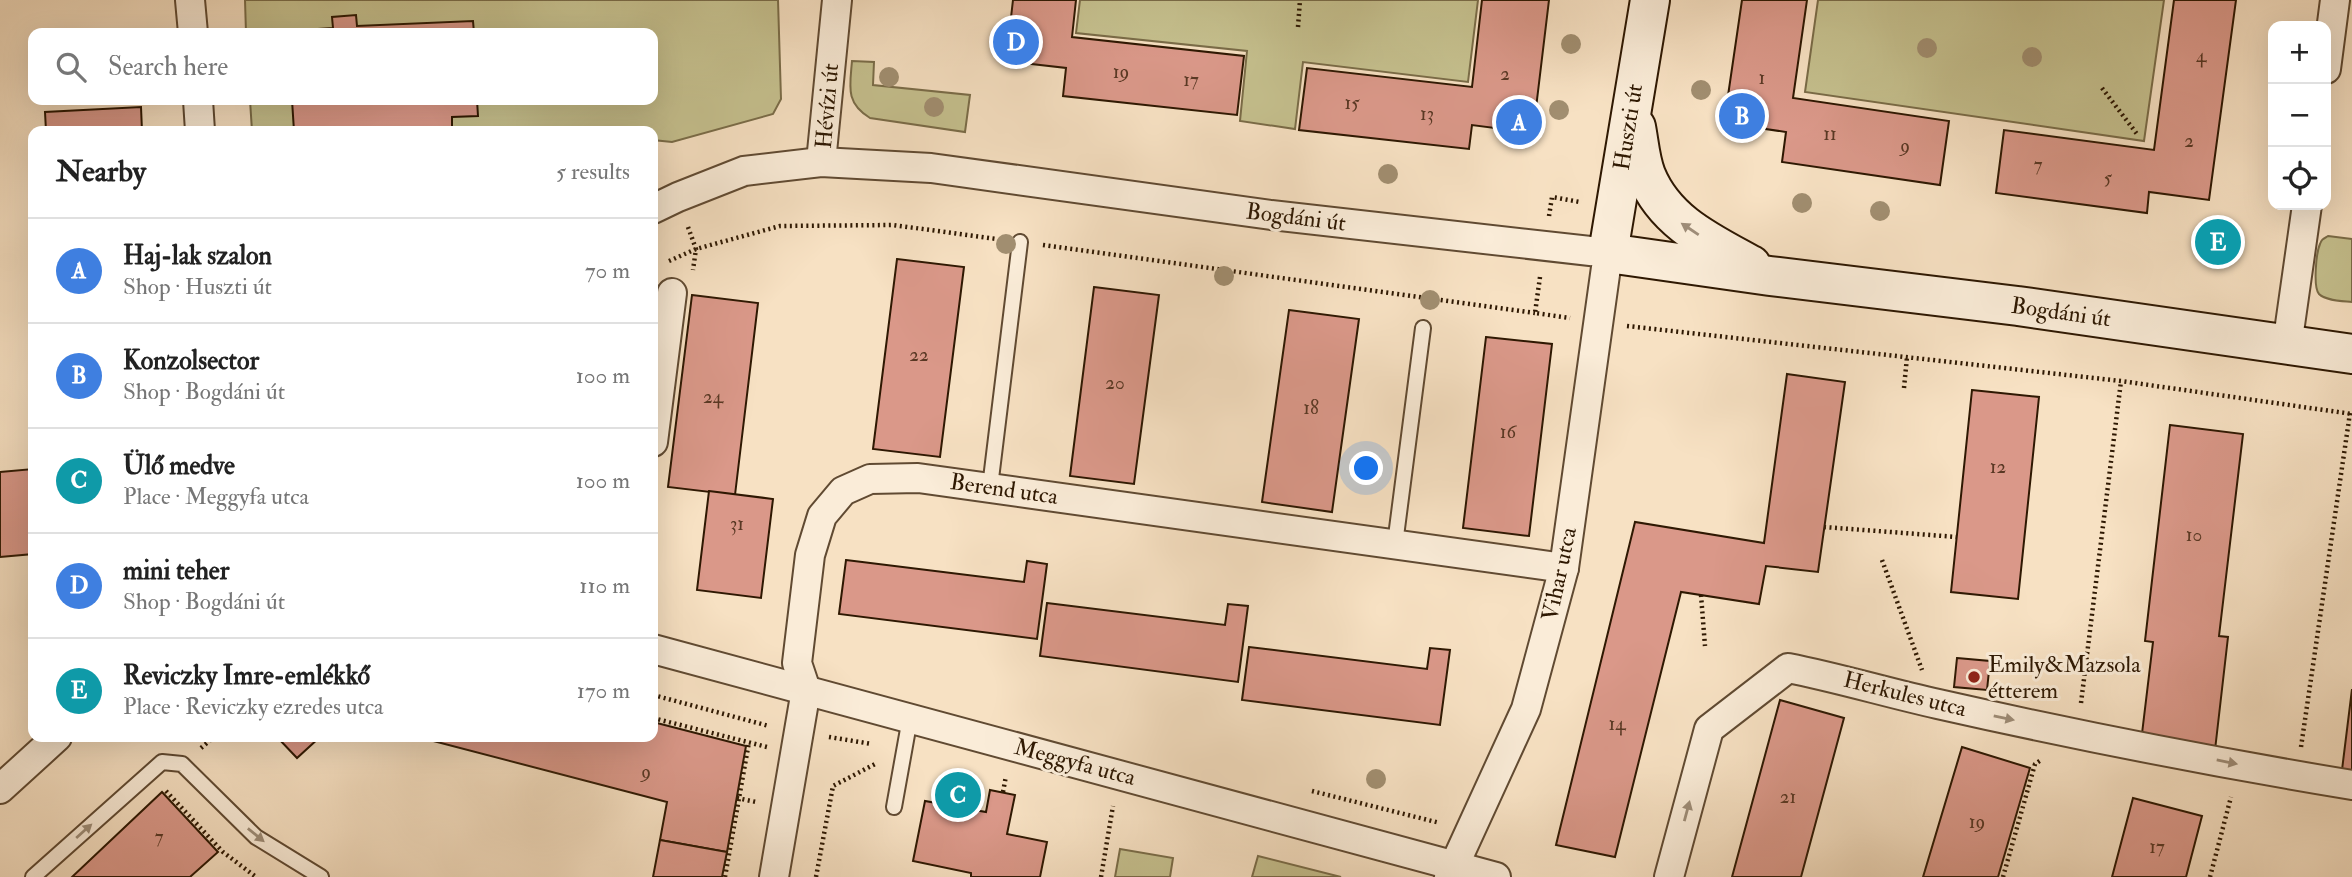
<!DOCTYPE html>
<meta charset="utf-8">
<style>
:root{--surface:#fff;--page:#f2f2f2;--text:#222;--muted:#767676;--line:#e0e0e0;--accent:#b45309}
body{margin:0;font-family:"IM FELL Double Pica",serif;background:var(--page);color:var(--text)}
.controls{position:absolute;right:21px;top:21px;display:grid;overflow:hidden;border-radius:14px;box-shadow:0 7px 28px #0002}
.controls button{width:63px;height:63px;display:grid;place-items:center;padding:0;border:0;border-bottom:2px solid var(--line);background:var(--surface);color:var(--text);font:35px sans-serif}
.you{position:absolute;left:1367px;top:469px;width:24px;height:24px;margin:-18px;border:5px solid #fff;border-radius:50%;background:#1a73e8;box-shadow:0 0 0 10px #1a73e833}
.badge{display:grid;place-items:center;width:46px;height:46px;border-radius:50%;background:var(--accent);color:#fff;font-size:23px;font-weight:700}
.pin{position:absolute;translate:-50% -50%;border:4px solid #fff;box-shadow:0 2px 7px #0006}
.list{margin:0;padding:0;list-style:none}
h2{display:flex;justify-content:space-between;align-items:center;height:91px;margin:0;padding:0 28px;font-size:30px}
h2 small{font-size:23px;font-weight:400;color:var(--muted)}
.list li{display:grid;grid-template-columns:46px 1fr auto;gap:21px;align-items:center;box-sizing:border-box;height:105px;padding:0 28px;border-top:2px solid var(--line)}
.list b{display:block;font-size:26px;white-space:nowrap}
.list p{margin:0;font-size:23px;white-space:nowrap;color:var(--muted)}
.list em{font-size:23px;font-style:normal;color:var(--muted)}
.icon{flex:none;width:38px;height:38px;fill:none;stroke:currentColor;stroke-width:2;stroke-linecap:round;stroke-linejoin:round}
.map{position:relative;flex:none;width:2352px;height:877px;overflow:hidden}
.search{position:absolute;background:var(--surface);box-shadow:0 7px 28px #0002;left:28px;top:28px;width:630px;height:77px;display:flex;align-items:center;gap:18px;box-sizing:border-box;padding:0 24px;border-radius:14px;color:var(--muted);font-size:26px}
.panel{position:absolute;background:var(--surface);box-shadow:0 7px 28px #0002;left:28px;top:126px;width:630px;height:616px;border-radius:14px}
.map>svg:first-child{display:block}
.green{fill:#c5c08e;stroke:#7a6c48;stroke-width:2}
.building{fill:#da9889;stroke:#2e1802;stroke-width:2}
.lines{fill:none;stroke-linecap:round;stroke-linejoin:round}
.lane-casing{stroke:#604a32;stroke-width:18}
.street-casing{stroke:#604a32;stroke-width:32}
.secondary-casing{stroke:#2e1802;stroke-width:42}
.path{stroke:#2e1802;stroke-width:4.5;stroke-dasharray:2 3.5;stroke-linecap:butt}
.lane{stroke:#faecd8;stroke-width:14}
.street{stroke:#faecd8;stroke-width:28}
.secondary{stroke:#faecd8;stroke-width:38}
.tree{fill:#a18e70}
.oneway{fill:#9e8d78}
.poi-dot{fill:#8f2418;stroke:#faecd8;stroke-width:2.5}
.labels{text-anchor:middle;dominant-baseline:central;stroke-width:6;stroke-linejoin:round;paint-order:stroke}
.number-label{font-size:19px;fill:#593824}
.street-label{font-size:23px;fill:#2e1802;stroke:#faecd8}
.poi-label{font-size:23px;fill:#2e1802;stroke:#faecd8;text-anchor:start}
</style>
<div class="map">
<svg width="2352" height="877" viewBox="0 0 2352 877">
<rect width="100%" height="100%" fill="#f7e1c3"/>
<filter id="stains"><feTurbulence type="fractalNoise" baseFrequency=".00286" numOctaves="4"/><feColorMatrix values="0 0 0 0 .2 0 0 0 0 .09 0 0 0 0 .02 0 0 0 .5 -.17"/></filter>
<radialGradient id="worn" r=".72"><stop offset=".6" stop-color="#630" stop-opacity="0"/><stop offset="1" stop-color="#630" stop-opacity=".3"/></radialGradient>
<!-- green -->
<g class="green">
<polygon points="245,0 778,0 781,99 773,114 672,142 653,140 653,131 252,131 250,100 653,100 653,33 246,33"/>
<polygon points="1080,0 1478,0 1468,82 1303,62 1295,129 1240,121 1247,51 1076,33"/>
<polygon points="1818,0 2164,0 2144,141 1805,92"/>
<path d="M 852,61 L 874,62 L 873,85 L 970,95 L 965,132 L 870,118 C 845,103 850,86 852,61 Z"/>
<path d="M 2328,236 L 2352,239 L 2352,302 C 2343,301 2326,301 2319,294 C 2313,287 2316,253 2320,244 C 2322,239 2323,239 2328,236 Z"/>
<polygon points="1120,849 1173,858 1170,877 1115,877"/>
<polygon points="1258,856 1341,877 1252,877"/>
</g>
<!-- building -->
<g class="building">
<polygon points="1013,0 1076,0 1072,37 1244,56 1237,115 1063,96 1066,68 1006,61"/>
<polygon points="1482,0 1549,0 1533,133 1472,125 1469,149 1299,130 1307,68 1472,87"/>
<polygon points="1742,0 1807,0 1793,98 1949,121 1940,185 1782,162 1786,132 1724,123"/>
<polygon points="2174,0 2236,0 2209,200 2149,192 2147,213 1996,193 2004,130 2154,150"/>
<polygon points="356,15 357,26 473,21 474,33 288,33 288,31 333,28 332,17"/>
<polygon points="292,100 477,100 478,116 452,117 452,131 294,131"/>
<polygon points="141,107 142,131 46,131 45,112"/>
<polygon points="897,259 964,267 940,457 873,449"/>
<polygon points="1094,287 1159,295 1134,484 1070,476"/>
<polygon points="692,295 758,303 735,495 668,487"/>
<polygon points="1289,310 1359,319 1332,512 1262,502"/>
<polygon points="1486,337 1552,344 1529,536 1463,528"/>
<polygon points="1787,374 1845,382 1818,572 1766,566 1759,604 1681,592 1615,857 1556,845 1635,522 1764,543"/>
<polygon points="1972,390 2039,397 2018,599 1951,592"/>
<polygon points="2170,425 2243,434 2219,636 2228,637 2215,750 2141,742 2153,642 2145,641"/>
<polygon points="33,469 33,554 0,557 0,472"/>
<polygon points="709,491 773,499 761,598 697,590"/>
<polygon points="846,560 1024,582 1027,561 1047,564 1037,639 839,614"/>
<polygon points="1047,603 1225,625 1228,604 1248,606 1238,682 1040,656"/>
<polygon points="1249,647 1427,669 1430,648 1450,650 1440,725 1242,700"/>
<polygon points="1957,658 1990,661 1987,690 1954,687"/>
<polygon points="2352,689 2352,771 2342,770"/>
<polygon points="1780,700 1844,718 1801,877 1732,877"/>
<polygon points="653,722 746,746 727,852 660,840 667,802 418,737 653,737"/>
<polygon points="277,737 320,737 297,758"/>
<polygon points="1962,747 2030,768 1998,877 1923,877"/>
<polygon points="990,790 1015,795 1007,834 1047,842 1040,877 971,877 971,873 913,861 925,801 986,812"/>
<polygon points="162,792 218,852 190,877 72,877"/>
<polygon points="2133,798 2202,816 2186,877 2112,877"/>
<polygon points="660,840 727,852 722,877 653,877"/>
</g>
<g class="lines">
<defs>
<g id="lane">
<polyline points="990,487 1020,242"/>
<polyline points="1395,544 1423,328"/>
<polyline points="894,807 910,718"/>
<polyline points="33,877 162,762 182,764 256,837 321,877"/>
</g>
<g id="street">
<polyline points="190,0 193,33"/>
<polyline points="2326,69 2335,0"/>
<polyline points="198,100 200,131"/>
<polyline points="821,162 837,0"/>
<polyline points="653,209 678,197 744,171 821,162 931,168 1271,215 1608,253 1564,568 1526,709 1449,877"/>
<polyline points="2287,346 2307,205"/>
<polyline points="653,442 672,293"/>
<polyline points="653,649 1496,877"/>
<polyline points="0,789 57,737"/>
<polyline points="774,877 806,690 797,663 810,555 822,516 843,491 870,479 918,478 1564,568"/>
<path d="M 1669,877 L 1709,729 L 1788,668 C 1839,678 1888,693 1938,704 C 2075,735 2213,762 2352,785"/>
</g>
<g id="secondary">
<polyline points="1650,0 1608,253 1770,276 2018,306 2352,354"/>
<path d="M 1636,127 C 1639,142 1640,160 1646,175 C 1665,222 1709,242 1751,265"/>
</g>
</defs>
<!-- lane casing -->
<use href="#lane" class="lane-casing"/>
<!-- street casing -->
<use href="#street" class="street-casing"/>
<!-- secondary casing -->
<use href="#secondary" class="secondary-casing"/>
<!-- path -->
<g class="path">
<polyline points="1298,27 1300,0"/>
<polyline points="2102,88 2137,134"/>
<polyline points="1549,216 1552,197 1580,202"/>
<polyline points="688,227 696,249 693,270"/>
<polyline points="1043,245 1535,313"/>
<polyline points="669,261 696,249 780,226 893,225 997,239"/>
<polyline points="1540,277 1535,313 1570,318"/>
<polyline points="1627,326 2121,381 2352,414"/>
<polyline points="1904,388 1907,357"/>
<polyline points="1824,527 1957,537"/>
<polyline points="1882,560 1922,670"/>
<polyline points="1701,595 1705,646"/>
<polyline points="653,695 769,726"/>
<polyline points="2081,703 2121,381"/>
<polyline points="653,718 767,747"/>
<polyline points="829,737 872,744"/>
<polyline points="2301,747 2350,413"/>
<polyline points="201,748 214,737"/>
<polyline points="166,791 223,852 256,877"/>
<polyline points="1312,791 1440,823"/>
<polyline points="1003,792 1006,776"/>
<polyline points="737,798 756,802"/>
<polyline points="725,877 749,742"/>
<polyline points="816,877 833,786 877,763"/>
<polyline points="1101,877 1113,806"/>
<polyline points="2003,877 2035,764 2041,760"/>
<polyline points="2210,877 2231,797"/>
</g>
<!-- lane -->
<use href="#lane" class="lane"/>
<!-- street -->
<use href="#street" class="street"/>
<!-- secondary -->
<use href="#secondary" class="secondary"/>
</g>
<!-- trees -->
<g class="tree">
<circle cx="1571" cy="44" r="10"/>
<circle cx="1927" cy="48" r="10"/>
<circle cx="2032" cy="57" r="10"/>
<circle cx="889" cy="77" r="10"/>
<circle cx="1701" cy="90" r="10"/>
<circle cx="934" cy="107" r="10"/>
<circle cx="1559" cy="110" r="10"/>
<circle cx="1388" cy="174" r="10"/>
<circle cx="1802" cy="203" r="10"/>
<circle cx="1880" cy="211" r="10"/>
<circle cx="1006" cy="244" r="10"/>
<circle cx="1224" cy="276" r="10"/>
<circle cx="1430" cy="300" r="10"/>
<circle cx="1376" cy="779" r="10"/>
</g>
<!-- one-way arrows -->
<defs><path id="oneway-solid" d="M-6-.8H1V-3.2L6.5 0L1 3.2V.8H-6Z" transform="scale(1.75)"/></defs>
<g class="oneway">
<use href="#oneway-solid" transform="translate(1690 229) rotate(-146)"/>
<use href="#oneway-solid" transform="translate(2004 718) rotate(12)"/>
<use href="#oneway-solid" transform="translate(2227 762) rotate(11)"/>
<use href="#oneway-solid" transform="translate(1687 811) rotate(-75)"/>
<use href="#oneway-solid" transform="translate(84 831) rotate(-42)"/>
<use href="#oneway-solid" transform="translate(256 835) rotate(39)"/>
</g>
<!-- markers -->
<circle class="poi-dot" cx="1974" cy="677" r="7"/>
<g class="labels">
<!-- number labels -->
<g class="number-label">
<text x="2201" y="56">4</text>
<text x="1121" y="72">19</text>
<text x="1505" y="74">2</text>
<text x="1762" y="78">1</text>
<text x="1191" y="80">17</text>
<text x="1352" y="103">15</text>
<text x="1427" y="114">13</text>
<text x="1830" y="134">11</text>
<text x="2189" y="141">2</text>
<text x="1905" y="146">9</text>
<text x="2038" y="165">7</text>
<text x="2108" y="178">5</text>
<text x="919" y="355">22</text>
<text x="1115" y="383">20</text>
<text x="713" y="397">24</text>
<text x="1311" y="408">18</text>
<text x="1508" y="432">16</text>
<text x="1998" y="467">12</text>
<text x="737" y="524">31</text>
<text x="2194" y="535">10</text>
<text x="1617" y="724">14</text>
<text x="646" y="772">9</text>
<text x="1788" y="797">21</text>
<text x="1977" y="822">19</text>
<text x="159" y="837">7</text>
<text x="2157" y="847">17</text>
</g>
<!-- street labels -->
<g class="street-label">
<text transform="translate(827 106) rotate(-85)">Hévízi út</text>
<text transform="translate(1628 127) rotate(-81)">Huszti út</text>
<text transform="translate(1296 217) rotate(7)">Bogdáni út</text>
<text transform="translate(2061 312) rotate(8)">Bogdáni út</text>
<text transform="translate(1004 489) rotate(8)">Berend utca</text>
<text transform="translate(1559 574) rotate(-78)">Vihar utca</text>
<text transform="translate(1905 694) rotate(14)">Herkules utca</text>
<text transform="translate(1075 762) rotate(15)">Meggyfa utca</text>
</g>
<!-- poi labels -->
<g class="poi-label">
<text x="1988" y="664">Emily&amp;Mazsola<tspan x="1988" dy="26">étterem</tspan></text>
</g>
</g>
<rect width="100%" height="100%" filter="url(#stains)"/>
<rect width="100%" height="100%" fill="url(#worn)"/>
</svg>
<div class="controls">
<button>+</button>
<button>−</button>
<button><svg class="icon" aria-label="locate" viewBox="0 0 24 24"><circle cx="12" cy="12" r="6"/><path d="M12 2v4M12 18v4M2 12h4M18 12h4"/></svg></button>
</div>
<div class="you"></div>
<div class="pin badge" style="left:1519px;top:122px;background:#3f7fe0">A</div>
<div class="pin badge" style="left:1742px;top:116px;background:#3f7fe0">B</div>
<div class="pin badge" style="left:958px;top:795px;background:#0f9aa8">C</div>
<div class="pin badge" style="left:1016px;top:42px;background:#3f7fe0">D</div>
<div class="pin badge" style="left:2218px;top:242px;background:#0f9aa8">E</div>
<div class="search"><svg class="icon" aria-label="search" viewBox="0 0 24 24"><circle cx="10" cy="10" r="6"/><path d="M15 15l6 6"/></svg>Search here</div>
<section class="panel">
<h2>Nearby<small>5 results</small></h2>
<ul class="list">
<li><span class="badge" style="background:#3f7fe0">A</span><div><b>Haj-lak szalon</b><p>Shop · Huszti út</p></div><em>70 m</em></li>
<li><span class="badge" style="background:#3f7fe0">B</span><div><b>Konzolsector</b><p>Shop · Bogdáni út</p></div><em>100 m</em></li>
<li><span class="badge" style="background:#0f9aa8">C</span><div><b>Ülő medve</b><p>Place · Meggyfa utca</p></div><em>100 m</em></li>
<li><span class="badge" style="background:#3f7fe0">D</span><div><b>mini teher</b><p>Shop · Bogdáni út</p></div><em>110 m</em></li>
<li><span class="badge" style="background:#0f9aa8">E</span><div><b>Reviczky Imre-emlékkő</b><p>Place · Reviczky ezredes utca</p></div><em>170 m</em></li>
</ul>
</section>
</div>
